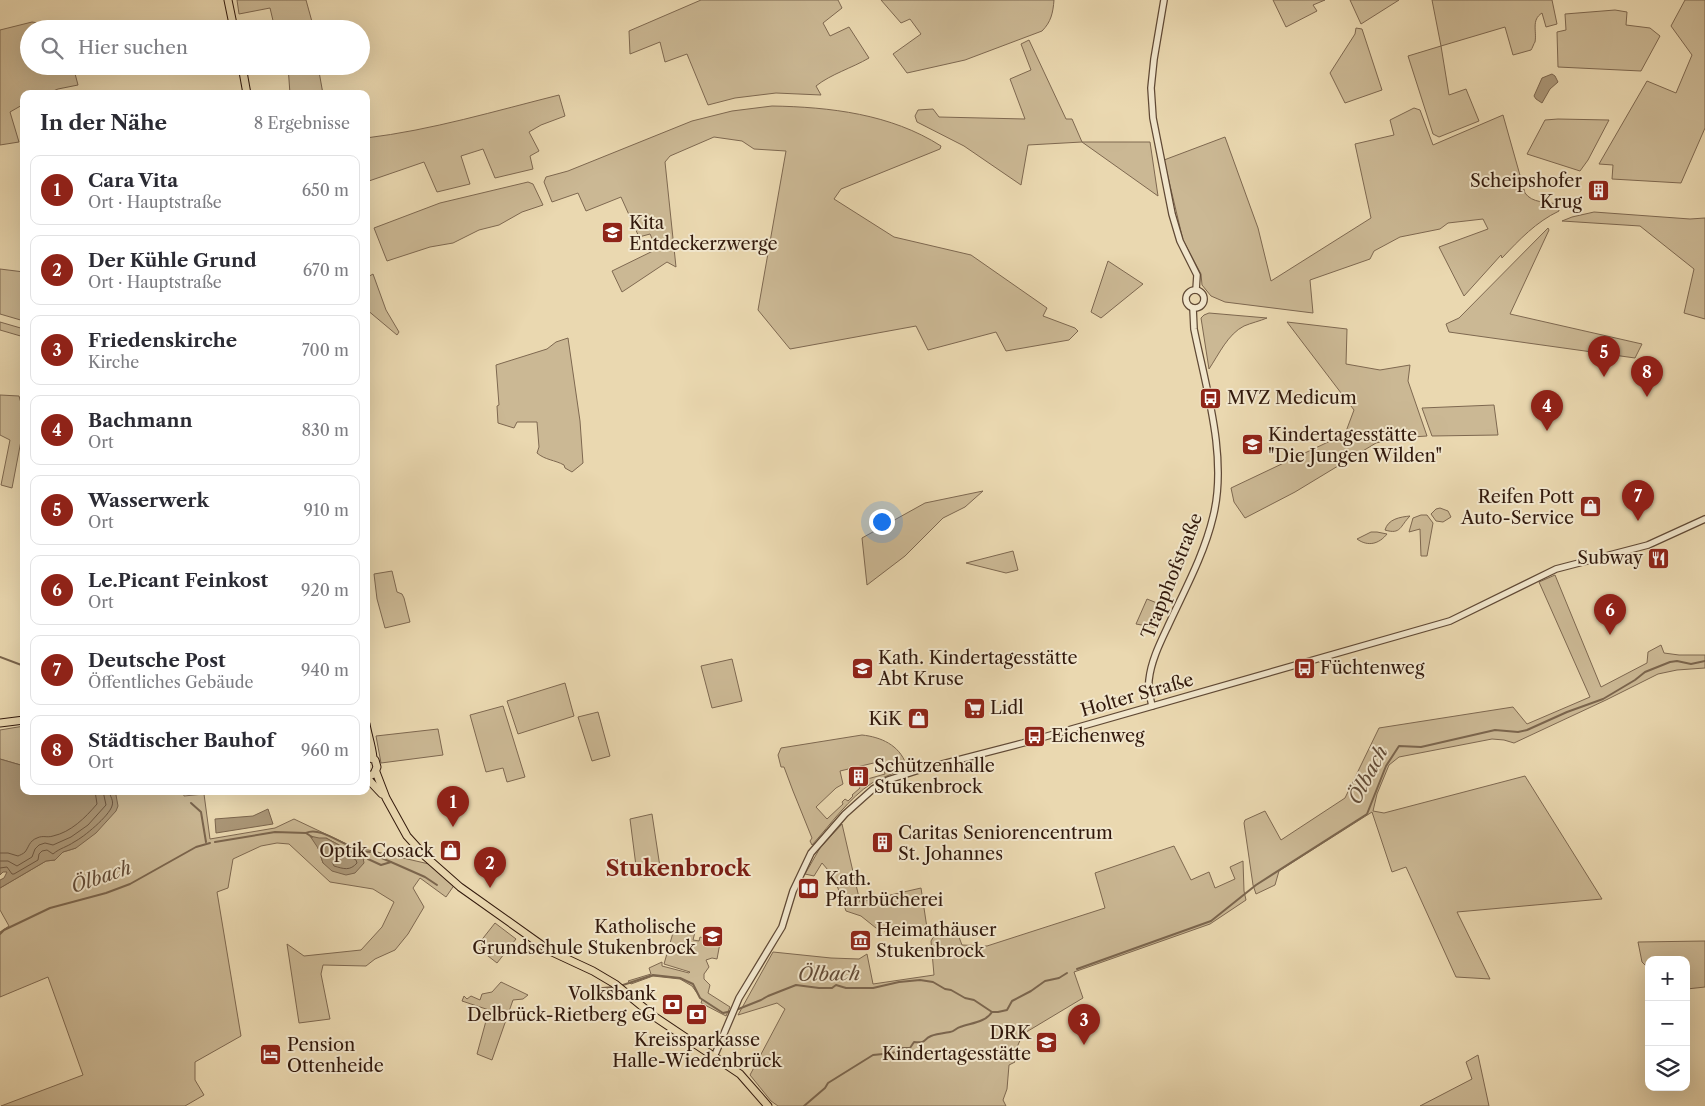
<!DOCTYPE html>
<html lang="de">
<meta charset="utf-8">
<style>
:root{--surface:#fff;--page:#f2f2f3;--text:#2b2b33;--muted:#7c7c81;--line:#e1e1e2;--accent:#8f2418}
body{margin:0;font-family:"Libre Caslon Text",serif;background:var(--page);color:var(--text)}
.controls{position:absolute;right:15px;bottom:15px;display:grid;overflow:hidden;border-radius:10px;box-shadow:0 5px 20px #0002}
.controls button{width:45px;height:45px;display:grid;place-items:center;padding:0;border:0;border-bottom:1px solid var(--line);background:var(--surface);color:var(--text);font:25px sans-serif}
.you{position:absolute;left:881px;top:521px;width:18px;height:18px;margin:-12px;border:4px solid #fff;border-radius:50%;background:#1a73e8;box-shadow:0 0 0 8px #1a73e833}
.badge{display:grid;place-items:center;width:32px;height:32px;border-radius:50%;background:var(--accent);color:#fff;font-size:16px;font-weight:700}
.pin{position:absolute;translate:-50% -41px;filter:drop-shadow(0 1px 2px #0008)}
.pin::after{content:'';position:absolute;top:26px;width:18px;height:15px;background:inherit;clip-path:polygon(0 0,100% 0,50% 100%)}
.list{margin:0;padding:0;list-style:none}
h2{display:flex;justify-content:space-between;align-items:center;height:65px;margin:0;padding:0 20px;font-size:21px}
h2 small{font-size:16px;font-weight:400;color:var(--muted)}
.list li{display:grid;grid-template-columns:32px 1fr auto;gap:15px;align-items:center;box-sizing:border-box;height:70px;margin:0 10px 10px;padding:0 10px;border:1px solid var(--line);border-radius:10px}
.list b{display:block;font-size:19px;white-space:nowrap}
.list p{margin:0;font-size:16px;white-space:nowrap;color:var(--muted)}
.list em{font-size:16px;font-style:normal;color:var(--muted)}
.icon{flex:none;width:28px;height:28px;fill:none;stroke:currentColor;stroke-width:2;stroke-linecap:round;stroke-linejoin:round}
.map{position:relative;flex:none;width:1705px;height:1106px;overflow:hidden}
.search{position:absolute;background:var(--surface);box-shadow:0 5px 20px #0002;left:20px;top:20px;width:350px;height:55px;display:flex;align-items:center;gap:12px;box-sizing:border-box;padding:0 18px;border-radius:28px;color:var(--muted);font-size:19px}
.panel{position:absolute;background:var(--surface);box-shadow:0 5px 20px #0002;left:20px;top:90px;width:350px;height:705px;border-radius:10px}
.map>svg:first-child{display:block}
.green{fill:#cbb894;stroke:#7e6850;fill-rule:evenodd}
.water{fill:#ab9778;stroke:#7b654d}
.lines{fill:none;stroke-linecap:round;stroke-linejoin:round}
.shore{stroke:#6e5842;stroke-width:1}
.stream{stroke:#7b654d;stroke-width:2}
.minor-casing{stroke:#604935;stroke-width:8}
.major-casing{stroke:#32190c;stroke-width:9}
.minor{stroke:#f1e6cc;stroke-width:5.5}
.major{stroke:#ead8b0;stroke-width:7}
.labels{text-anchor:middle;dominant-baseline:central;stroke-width:4;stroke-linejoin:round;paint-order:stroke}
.poi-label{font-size:18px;fill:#32190c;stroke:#f1e6cc;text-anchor:start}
.street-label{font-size:18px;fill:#32190c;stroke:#f1e6cc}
.water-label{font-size:19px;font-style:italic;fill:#624b37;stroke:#f1e6cc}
.district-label{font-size:22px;font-weight:bold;fill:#7a1f14;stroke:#f1e6cc}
</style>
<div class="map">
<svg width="1705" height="1106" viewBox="0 0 1705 1106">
<rect width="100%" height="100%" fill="#ead8b0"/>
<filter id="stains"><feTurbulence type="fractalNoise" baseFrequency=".004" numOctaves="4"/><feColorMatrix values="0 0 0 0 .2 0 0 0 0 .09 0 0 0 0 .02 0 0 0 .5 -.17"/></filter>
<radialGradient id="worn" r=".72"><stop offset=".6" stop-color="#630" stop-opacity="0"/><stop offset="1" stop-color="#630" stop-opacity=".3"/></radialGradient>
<!-- green -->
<g class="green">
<polygon points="237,0 306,0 314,29 275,29 270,8 239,14"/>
<path d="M 701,0 L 838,0 L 842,8 L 823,23 L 830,36 L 849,27 L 869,58 C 852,68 831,74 816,86 L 821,95 L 776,93 L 735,98 L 708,105 L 687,54 L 665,62 L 660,42 L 630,54 L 629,31 Z"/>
<path d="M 881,0 L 1054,0 C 1053,13 1051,22 1042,31 L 965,60 L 907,73 L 893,54 L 921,34 L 910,19 L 901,23 Z"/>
<polygon points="1273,0 1325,0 1313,5 1317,11 1286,27"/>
<polygon points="1350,0 1399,0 1361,24"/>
<path d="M 1432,0 L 1552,0 L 1557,24 L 1546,27 L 1542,13 C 1531,20 1537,31 1535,42 C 1534,43 1532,49 1531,50 L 1513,55 L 1505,27 L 1441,46 L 1449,95 L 1466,89 L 1479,121 L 1439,137 L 1433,134 L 1408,56 L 1441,46 Z"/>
<polygon points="1685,0 1705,0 1705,128 1681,183 1612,179 1613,165 1599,164 1647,81 1676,93 1692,55 1671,26"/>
<polygon points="1615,10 1627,12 1626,25 1650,28 1660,36 1641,71 1558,67 1557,32 1566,30 1565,14"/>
<polygon points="32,22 45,24 54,29 29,29 29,66 73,66 78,85 58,89 46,94 24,94 24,104 10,112 19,142 0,145 0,30"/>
<polygon points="1356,28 1362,29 1382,90 1345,103 1330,73 1355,34"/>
<polygon points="1029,40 1066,119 1072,119 1082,142 1150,142 1158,196 1082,142 1028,145 1021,185 964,146 917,122 915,116 918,110 933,109 939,117 1025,119 1010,79 1031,70 1021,44"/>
<polygon points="288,66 318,66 323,94 290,94"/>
<path d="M 559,95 L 565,116 L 541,125 L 529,132 L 539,151 L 530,156 L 533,169 L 495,178 L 483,149 L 461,156 L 470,184 L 437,192 L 424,162 L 366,182 L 366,138 C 432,130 495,111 559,95 Z"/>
<path d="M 772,106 C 830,107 891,114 941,146 L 940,149 L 841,189 L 834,199 L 894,237 L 971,255 L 1047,308 L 1043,316 L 1075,328 L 1078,331 L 1069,340 L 1006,351 L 996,332 L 928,350 L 916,326 L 790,349 L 758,310 L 786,151 L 754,149 L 742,141 L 714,137 L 670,156 L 665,162 L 676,267 L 667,262 L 622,292 L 612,271 L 657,249 L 650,234 L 639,237 L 621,197 L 586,211 L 578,193 L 552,202 L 544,182 L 546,177 L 568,171 L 692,121 L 732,111 Z"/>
<path d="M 1414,108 L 1420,110 L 1433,145 L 1503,115 L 1525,193 C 1532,203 1546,202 1558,204 L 1559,211 C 1536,222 1520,239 1502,258 L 1501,255 L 1464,296 L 1439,247 L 1488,229 L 1483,219 L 1448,223 L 1440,229 L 1400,237 L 1374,251 L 1370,259 L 1310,280 L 1313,313 L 1225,302 L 1211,296 L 1202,285 L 1201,274 L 1183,240 L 1164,160 L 1225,137 L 1258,228 L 1271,281 L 1371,218 L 1355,144 L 1394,135 L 1390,120 Z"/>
<polygon points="1558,119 1609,120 1588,160 1580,171 1527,154 1545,120"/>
<polygon points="528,182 533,184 543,205 522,212 499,225 479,230 453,243 430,247 387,261 374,228 440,203"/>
<polygon points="1594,212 1690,219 1705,218 1705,319 1684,313 1694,269 1640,226 1562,221 1572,217"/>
<polygon points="1548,228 1549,230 1510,314 1642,344 1635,358 1449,332 1446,324 1459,318"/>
<polygon points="1108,261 1143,284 1101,318 1091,312"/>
<polygon points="0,269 24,272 24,321 0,314"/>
<polygon points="373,274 386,310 399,332 397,335 366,309 366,278"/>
<path d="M 1209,313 L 1267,318 C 1260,321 1251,323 1244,326 C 1228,334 1219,354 1209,369 L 1201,318 L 1204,315 Z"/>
<polygon points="0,322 24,329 24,337 0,330"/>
<polygon points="1287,322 1347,329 1346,364 1380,370 1410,365 1408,381 1427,436 1397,438 1376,443 1295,492 1245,518 1234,502 1231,488 1345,434 1354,410"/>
<path d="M 568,338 L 580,421 L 583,463 L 572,472 L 565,468 L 564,465 C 555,460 545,460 537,453 L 539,447 L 537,422 L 517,422 L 514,428 L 498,423 L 497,406 L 499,405 L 496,365 L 547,349 L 556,342 Z"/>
<polygon points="0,395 19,396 24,414 24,425 12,488 1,485 10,440 0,435"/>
<polygon points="1494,405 1498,435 1432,436 1422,408"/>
<polygon points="983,491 965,507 943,518 905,556 867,585 862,538 925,503"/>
<polygon points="1440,508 1448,511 1451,517 1443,522 1436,521 1431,514 1436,509"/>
<polygon points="1421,515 1427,515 1433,523 1427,556 1421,556 1420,529 1409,532 1413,518"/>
<path d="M 1410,516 C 1400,526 1401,535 1385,530 C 1388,519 1400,517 1410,516 Z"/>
<path d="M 1371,532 L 1377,532 L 1387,534 C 1379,544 1368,547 1357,539 Z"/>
<polygon points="1013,551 1018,570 1006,573 966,563"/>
<polygon points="392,571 397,592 402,594 404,598 410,622 385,628 377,599 374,574"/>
<polygon points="1555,575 1601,687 1647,663 1648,652 1661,645 1664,653 1679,655 1705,655 1705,668 1677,670 1658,674 1606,700 1514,743 1504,740 1492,739 1399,757 1389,765 1377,794 1373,811 1384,813 1525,776 1602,899 1457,912 1490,979 1456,977 1406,867 1392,872 1372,812 1279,871 1275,885 1256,894 1253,885 1244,823 1245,820 1265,811 1281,840 1345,798 1379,728 1513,707 1527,724 1590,697 1539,582"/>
<polygon points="1147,599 1167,607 1158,628 1136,624"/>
<polygon points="732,659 742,701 712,708 701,666"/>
<polygon points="565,683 574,716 518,734 507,701"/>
<polygon points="503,706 525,777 507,782 503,768 486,772 470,715"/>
<polygon points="598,712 610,756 592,761 578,717"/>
<polygon points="24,726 24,766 0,759 0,730"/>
<polygon points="438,729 443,755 381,763 376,736"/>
<path d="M 862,735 C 881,737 899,745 906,764 C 901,772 882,777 872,783 C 849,798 831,824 812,845 L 810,841 L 812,838 L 793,791 L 784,767 L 781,767 L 778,755 L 781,748 ZM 882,761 L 885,774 L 864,780 L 858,784 L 860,788 L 852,795 L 853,796 L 848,801 L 845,799 L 842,802 L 843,804 L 827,819 L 816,807 L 836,788 L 843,784 L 840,771 Z"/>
<path d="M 111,791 L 183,791 L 184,796 L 204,794 L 210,839 L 275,828 L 294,819 L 351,846 L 429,864 L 455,884 L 446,897 L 420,878 L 413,888 L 424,907 L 408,934 L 395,950 L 375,959 L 366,966 L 323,965 L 321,974 L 330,1019 L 299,1023 L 287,944 L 304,956 L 361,950 L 382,927 L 394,902 L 373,889 L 330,882 L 289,844 L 277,843 L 261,846 L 233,859 L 228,888 L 217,892 L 241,1036 L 195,1062 L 195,1080 L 204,1095 L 185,1106 L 1,1106 L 83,1075 L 48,977 L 0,997 L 0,932 L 9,926 L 0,910 L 0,888 L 46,861 L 55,860 L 63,852 L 76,848 L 116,795 ZM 326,838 L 363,858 L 364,860 L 323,863 L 318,848 Z"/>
<polygon points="652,814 660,867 636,866 630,819"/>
<polygon points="842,824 860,902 921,888 927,928 900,932 896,929 885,931 876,928 861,916 846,911 834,877 822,863 814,876 805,874 820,848"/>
<polygon points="1174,846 1191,880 1209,872 1215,888 1235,879 1230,867 1243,861 1244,891 1246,900 1210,924 1074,972 1083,998 1023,1034 1012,1058 1015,1062 1009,1065 1007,1089 1003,1100 1006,1106 778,1106 771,1101 750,1075 785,1009 777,1003 738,1015 773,952 831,958 859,959 867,954 873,984 934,975 931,941 935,934 956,929 962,945 987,946 1105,908 1095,873"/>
<polygon points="495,923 516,939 497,963 479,949 482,944 480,942"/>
<polygon points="675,926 695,932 693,940 699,941 700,937 713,941 713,943 720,943 717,959 712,958 706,960 709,967 704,974 704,979 710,985 708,993 730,1007 726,1016 701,1003 702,1000 692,986 680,979 653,976 631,984 628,981 651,974 649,968 662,962 662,966 689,973 690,972 664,964"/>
<polygon points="1705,941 1705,987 1687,989 1686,960 1649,960 1649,969 1642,962 1638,942"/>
<polygon points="501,982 528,995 523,999 513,1000 492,1060 477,1054 489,1010 462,1001 464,996 467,999 471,996 480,1000 482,994 492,992"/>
<polygon points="1478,1055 1489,1106 1420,1106 1472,1079 1466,1062"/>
</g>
<!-- water -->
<g class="water">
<polygon points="1552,74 1555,76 1558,82 1550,89 1542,103 1536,99 1534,96 1542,78"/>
<polygon points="0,759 24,766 24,791 111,791 116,795 118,806 116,811 96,833 76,848 63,852 55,860 46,861 0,888 0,880 4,878 7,872 3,872 0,875"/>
<polygon points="268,809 273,824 216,833 215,819 253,816"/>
<polygon points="310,836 319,838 326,838 363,858 364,863 355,873 346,875 332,871 323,863 318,848"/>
</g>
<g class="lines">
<!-- shore -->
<g class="shore">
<path d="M 0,853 L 8,853 L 18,856 C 20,855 23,854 25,852 C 29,847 29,841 37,838 C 43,835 47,838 53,836 C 71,832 85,818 97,804 L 95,791"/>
<path d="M 340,853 L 343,853 L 356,860 L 357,863 C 350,871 344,869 334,866 L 332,862 L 337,858 Z"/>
<polyline points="0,861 8,861 17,866 32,857 35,849 39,845 45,843 53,845 71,837 88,825 106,805 103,791"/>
<path d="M 0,868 L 7,867 L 12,874 L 14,874 L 38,860 L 39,854 L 42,851 L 47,850 L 53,854 C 60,848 67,847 74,842 C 84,837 109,816 112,806 C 114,800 110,797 109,791"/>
</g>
<!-- stream -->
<g class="stream">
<polyline points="0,657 24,666"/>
<polyline points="191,803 201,812 206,842"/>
<path d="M 306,833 C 323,825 349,852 370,852"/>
<polyline points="215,842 275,832 306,833 312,837"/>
<polyline points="377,856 391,862"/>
<polyline points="368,859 381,865 391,862 425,877 437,885"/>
<polyline points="0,934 4,930 50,908 106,893 130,884 196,847 210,843"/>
<polyline points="1077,969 1211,921 1256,885 1367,814 1386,766 1399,746 1421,747 1495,730 1518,732 1527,730 1567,712 1603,699 1635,680 1645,672 1670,662 1677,661 1691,664 1705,661"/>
<polyline points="620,986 653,975 680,978 693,984 700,998 723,1013 732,1011"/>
<polyline points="593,989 613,987"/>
<polyline points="736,1010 761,1000 768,996 796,985 819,988 832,988 836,985 846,988 873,988 899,982 920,980 933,982 945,989 951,990 965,998 974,1000 992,1012 998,1012 1007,1010 1012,1001 1031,991 1045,981 1059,978 1067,973"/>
<path d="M 804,1106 L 825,1088 L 828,1083 L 873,1055 L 893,1053 L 900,1048 L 910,1048 L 914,1042 C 928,1043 922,1040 931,1036 C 936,1034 944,1033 950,1032 C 954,1032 956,1028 960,1027 C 971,1023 986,1022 992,1012"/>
</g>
<defs>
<g id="minor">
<polyline points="1164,0 1154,59 1151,88 1153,118 1172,214 1180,241 1197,275 1196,290"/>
<circle cx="1195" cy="299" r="9"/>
<path d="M 1152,706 C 1150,697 1148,689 1149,680 C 1151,661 1160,643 1168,626 C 1184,591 1204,555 1213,517 C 1228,458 1206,388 1194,329 L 1193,308"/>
<polyline points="714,1057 739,998 782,927 793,891 811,853 845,814 873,789 888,780 919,770 1023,743 1450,621 1556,569 1648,545 1705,519"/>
</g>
<g id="major">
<polyline points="228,0 234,29"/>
<polyline points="242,66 247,94"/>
<polyline points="0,723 24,720"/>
<path d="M 366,724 C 368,736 372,746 373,758"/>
<polyline points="366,748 368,736"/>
<polyline points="366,756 375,760 377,767 374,774 366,777 382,794"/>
<polyline points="376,772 386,798 407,836 426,857 460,887 550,951 593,971 615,984 655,1017 740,1074 768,1106"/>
</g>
</defs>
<!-- minor casing -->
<use href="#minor" class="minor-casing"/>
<!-- major casing -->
<use href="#major" class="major-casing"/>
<!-- minor -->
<use href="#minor" class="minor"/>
<!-- major -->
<use href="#major" class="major"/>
</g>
<!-- icons -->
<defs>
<symbol id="building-square" viewBox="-11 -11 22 22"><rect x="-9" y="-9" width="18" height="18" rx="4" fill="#8f2418" stroke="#f1e6cc"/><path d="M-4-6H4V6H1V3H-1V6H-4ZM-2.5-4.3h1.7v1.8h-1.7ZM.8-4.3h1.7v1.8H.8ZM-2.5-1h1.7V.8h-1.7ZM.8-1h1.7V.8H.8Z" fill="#fff"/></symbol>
<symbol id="school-square" viewBox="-11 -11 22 22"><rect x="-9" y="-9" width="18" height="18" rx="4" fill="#8f2418" stroke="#f1e6cc"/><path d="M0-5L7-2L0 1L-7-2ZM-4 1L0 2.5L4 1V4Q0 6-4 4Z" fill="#fff"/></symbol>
<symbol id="bus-square" viewBox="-11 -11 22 22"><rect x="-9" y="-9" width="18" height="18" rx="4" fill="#8f2418" stroke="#f1e6cc"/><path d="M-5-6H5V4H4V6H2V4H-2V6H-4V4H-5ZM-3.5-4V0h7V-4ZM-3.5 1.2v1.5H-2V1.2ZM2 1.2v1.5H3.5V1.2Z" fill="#fff"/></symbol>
<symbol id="shop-square" viewBox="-11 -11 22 22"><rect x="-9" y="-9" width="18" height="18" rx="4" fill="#8f2418" stroke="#f1e6cc"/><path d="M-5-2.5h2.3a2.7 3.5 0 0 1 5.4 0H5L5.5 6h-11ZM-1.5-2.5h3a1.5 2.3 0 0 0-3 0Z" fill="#fff"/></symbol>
<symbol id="restaurant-square" viewBox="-11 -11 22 22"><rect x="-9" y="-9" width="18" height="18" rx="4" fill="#8f2418" stroke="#f1e6cc"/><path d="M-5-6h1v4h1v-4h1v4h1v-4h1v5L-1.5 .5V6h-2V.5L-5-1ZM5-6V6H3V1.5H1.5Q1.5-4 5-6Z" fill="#fff"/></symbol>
<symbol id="supermarket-square" viewBox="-11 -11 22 22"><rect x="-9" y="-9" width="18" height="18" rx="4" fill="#8f2418" stroke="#f1e6cc"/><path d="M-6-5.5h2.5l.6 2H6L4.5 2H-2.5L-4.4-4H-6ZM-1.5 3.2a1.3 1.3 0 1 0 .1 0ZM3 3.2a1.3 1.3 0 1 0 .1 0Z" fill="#fff"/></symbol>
<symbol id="library-square" viewBox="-11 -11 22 22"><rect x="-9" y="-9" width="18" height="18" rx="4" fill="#8f2418" stroke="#f1e6cc"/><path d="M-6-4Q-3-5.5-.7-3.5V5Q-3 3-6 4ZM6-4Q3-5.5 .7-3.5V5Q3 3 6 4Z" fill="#fff"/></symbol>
<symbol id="museum-square" viewBox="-11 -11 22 22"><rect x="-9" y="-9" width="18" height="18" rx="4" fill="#8f2418" stroke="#f1e6cc"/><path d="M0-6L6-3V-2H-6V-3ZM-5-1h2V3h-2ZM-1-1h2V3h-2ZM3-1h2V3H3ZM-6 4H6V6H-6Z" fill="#fff"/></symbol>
<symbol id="bank-square" viewBox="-11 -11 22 22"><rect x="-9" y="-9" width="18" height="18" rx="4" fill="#8f2418" stroke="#f1e6cc"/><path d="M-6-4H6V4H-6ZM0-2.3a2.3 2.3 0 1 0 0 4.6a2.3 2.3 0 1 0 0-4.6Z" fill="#fff"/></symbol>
<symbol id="hotel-square" viewBox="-11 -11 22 22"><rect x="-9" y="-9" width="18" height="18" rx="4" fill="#8f2418" stroke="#f1e6cc"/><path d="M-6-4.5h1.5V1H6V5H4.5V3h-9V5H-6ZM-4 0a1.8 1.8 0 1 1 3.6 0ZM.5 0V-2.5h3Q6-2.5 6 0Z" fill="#fff"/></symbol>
</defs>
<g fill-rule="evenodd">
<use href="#building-square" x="1586" y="178" width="25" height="25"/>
<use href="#school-square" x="600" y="220" width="25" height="25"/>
<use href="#bus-square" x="1198" y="386" width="25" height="25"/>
<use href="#school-square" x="1240" y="432" width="25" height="25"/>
<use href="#shop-square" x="1578" y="494" width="25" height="25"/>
<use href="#restaurant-square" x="1646" y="546" width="25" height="25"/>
<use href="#school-square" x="850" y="656" width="25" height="25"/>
<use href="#bus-square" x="1292" y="656" width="25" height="25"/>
<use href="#supermarket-square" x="962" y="696" width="25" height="25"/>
<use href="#shop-square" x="906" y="706" width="25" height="25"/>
<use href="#bus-square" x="1022" y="724" width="25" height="25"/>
<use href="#building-square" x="846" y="764" width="25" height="25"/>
<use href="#building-square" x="870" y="830" width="25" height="25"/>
<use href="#shop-square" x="438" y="838" width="25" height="25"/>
<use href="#library-square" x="796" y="876" width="25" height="25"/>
<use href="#school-square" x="700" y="924" width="25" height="25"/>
<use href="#museum-square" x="848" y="928" width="25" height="25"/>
<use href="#bank-square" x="660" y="992" width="25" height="25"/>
<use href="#bank-square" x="684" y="1002" width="25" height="25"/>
<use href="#school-square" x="1034" y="1030" width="25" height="25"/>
<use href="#hotel-square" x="258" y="1042" width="25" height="25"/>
</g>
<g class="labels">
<!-- poi labels -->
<g class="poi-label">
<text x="1582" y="181" text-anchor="end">Scheipshofer<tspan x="1582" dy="21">Krug</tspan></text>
<text x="629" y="223">Kita<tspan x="629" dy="21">Entdeckerzwerge</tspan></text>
<text x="1227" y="398">MVZ Medicum</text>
<text x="1268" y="435">Kindertagesstätte<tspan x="1268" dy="21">"Die Jungen Wilden"</tspan></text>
<text x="1574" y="497" text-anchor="end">Reifen Pott<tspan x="1574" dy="21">Auto-Service</tspan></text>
<text x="1643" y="558" text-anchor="end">Subway</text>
<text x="878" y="658">Kath. Kindertagesstätte<tspan x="878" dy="21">Abt Kruse</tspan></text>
<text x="1320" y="668">Füchtenweg</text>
<text x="990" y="708">Lidl</text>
<text x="902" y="719" text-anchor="end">KiK</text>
<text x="1051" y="736">Eichenweg</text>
<text x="874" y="766">Schützenhalle<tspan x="874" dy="21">Stukenbrock</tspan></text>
<text x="898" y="833">Caritas Seniorencentrum<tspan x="898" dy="21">St. Johannes</tspan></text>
<text x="434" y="851" text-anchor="end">Optik Cosack</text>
<text x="825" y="879">Kath.<tspan x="825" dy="21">Pfarrbücherei</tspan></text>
<text x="696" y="927" text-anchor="end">Katholische<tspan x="696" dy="21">Grundschule Stukenbrock</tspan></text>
<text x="876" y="930">Heimathäuser<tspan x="876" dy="21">Stukenbrock</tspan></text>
<text x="656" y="994" text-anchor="end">Volksbank<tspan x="656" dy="21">Delbrück-Rietberg eG</tspan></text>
<text x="1031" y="1033" text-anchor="end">DRK<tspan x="1031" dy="21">Kindertagesstätte</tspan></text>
<text x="697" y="1040" text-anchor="middle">Kreissparkasse<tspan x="697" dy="21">Halle-Wiedenbrück</tspan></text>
<text x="287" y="1045">Pension<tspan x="287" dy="21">Ottenheide</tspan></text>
</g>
<!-- street labels -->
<g class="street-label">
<text transform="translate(1172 576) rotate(-68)">Trapphofstraße</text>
<text transform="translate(1137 695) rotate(-16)">Holter Straße</text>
</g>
<!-- water labels -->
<g class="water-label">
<text transform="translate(1368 775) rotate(-62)">Ölbach</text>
<text transform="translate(101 877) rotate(-19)">Ölbach</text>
<text transform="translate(829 974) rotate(-1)">Ölbach</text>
</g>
<!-- district labels -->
<g class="district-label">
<text x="678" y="868">Stukenbrock</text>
</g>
</g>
<rect width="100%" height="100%" filter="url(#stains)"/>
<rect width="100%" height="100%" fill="url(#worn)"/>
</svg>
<div class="controls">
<button>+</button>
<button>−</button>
<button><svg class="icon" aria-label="layers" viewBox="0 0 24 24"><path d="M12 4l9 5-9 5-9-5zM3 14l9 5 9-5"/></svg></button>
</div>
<div class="you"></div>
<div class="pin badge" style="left:453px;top:827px">1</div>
<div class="pin badge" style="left:490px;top:888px">2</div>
<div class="pin badge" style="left:1084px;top:1045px">3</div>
<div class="pin badge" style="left:1547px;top:431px">4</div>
<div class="pin badge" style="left:1604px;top:377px">5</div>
<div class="pin badge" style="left:1610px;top:635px">6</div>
<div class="pin badge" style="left:1638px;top:521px">7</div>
<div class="pin badge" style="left:1647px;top:397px">8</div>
<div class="search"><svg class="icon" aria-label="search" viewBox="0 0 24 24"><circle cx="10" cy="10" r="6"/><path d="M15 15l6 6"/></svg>Hier suchen</div>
<section class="panel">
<h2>In der Nähe<small>8 Ergebnisse</small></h2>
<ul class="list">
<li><span class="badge">1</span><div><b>Cara Vita</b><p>Ort · Hauptstraße</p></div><em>650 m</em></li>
<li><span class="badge">2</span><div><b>Der Kühle Grund</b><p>Ort · Hauptstraße</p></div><em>670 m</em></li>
<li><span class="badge">3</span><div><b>Friedenskirche</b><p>Kirche</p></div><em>700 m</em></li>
<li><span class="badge">4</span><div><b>Bachmann</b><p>Ort</p></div><em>830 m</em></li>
<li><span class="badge">5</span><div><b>Wasserwerk</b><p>Ort</p></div><em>910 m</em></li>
<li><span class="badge">6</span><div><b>Le.Picant Feinkost</b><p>Ort</p></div><em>920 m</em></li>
<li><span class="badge">7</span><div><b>Deutsche Post</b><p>Öffentliches Gebäude</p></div><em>940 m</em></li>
<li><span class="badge">8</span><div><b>Städtischer Bauhof</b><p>Ort</p></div><em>960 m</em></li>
</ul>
</section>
</div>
